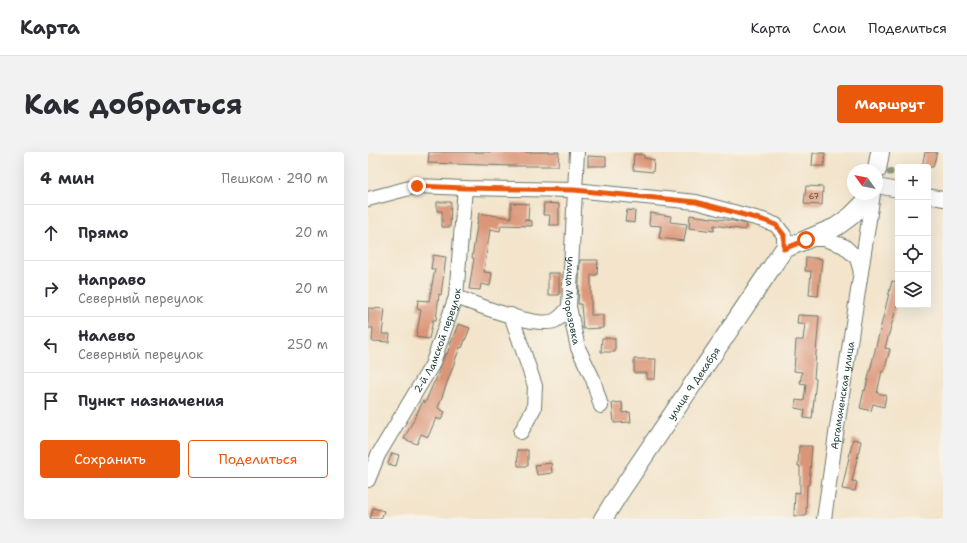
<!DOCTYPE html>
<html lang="ru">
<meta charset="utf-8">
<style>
:root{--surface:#fff;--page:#f2f2f3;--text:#2b2b33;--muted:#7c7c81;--line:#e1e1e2;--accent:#ea580c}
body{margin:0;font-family:"Shantell Sans",sans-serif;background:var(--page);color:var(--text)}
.controls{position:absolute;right:12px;top:12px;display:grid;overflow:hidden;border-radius:4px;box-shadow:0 4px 16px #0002}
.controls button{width:36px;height:36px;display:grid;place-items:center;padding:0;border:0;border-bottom:1px solid var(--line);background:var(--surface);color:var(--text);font:20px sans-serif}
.compass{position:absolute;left:479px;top:12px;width:36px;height:36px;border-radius:50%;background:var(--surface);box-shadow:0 4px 16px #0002;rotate:303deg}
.stop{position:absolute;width:12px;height:12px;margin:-9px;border:3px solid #ea580c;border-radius:50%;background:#fff}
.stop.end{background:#ea580c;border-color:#fff;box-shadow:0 1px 4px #0008}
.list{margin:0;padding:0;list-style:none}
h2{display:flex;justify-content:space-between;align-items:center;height:52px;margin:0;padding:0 16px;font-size:17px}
h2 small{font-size:13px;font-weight:400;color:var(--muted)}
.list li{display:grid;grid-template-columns:26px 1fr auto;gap:12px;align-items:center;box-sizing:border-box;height:56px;padding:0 16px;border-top:1px solid var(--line)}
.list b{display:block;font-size:15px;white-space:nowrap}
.list p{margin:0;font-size:13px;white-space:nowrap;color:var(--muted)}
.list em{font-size:13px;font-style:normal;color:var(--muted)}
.actions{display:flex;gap:8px;padding:12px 16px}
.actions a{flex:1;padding:9px 0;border:1px solid var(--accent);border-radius:4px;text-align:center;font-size:14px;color:var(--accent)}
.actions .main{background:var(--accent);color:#fff}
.icon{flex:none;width:22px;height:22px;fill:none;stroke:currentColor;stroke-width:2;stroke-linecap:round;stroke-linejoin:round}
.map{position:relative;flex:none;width:575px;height:367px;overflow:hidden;border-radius:4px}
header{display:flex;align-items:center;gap:24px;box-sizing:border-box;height:56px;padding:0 20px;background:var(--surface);border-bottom:1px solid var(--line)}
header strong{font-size:19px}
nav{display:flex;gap:22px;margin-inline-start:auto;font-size:14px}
.intro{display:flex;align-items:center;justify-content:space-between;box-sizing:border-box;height:96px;padding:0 24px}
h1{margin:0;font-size:28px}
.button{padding:10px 18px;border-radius:4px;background:var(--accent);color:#fff;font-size:14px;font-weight:700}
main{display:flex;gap:24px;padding:0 24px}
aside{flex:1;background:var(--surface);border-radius:4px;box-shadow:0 4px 16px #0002}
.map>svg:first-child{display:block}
.building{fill:#db9578}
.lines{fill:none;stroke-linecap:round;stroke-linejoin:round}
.minor-casing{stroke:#697769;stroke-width:16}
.major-casing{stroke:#697769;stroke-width:20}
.minor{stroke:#fff;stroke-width:14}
.major{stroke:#fff;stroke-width:18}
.tree{fill:#919a7f}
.route{stroke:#ea580c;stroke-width:5}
.labels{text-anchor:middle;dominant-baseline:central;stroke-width:4;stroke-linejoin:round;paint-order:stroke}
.number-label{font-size:8px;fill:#4e5345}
.street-label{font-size:10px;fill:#1f3d34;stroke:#f7f3e8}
</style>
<header>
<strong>Карта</strong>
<nav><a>Карта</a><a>Слои</a><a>Поделиться</a></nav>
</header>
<div class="intro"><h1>Как добраться</h1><a class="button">Маршрут</a></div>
<main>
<aside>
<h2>4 мин<small>Пешком · 290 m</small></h2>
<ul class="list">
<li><svg class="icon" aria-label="ahead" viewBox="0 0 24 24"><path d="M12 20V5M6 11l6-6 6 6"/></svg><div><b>Прямо</b></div><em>20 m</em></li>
<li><svg class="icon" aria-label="right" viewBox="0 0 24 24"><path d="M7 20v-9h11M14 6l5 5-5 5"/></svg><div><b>Направо</b><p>Северный переулок</p></div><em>20 m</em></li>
<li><svg class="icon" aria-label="left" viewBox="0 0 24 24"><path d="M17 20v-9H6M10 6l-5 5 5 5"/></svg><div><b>Налево</b><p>Северный переулок</p></div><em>250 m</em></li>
<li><svg class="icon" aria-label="arrive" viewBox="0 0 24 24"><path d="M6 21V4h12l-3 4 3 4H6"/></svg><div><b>Пункт назначения</b></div></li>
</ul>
<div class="actions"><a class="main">Сохранить</a><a>Поделиться</a></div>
</aside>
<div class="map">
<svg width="575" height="367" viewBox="0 0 575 367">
<rect width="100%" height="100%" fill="#f7f3e8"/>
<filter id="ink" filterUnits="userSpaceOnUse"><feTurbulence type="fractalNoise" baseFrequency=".025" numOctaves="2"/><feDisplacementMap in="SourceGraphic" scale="8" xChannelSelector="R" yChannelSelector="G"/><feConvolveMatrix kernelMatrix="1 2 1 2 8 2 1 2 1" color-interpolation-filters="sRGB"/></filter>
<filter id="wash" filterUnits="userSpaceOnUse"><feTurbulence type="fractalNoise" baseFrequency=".012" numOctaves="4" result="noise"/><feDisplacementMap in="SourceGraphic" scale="16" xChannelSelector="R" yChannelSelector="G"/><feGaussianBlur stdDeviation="0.9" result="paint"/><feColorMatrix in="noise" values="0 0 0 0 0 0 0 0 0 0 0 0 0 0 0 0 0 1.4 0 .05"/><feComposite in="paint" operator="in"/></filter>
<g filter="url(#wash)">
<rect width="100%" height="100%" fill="#f3e4cb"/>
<g id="blocks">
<!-- building -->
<g class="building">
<polygon points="61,0 191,0 190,14 144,14 60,11"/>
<polygon points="557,0 569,0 565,15 554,15"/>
<polygon points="445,1 457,1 456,14 444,14"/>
<polygon points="266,2 276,3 276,6 286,8 285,20 265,18"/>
<polygon points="220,4 238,5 238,14 220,14"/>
<polygon points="438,34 455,35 454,53 436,52"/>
<polygon points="69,50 83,50 82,75 74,75 74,59 69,59"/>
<polygon points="143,51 161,52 160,68 156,68 164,69 164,74 133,73 132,79 122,77 116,120 124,121 122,134 113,132 112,138 101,137 106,106 104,106 111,61 143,66"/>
<polygon points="176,51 191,52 191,73 181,73 182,63 175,63"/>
<polygon points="259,58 267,59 266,71 257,69"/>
<polygon points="282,61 303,64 302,70 319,72 316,89 291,86 293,74 281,73"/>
<polygon points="322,63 365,69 378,72 377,78 346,73 346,79 321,76"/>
<polygon points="65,103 78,105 73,143 71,142 68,168 65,168 61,187 48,185 53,158 49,157 50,148 61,149 67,117 63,117"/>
<polygon points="438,105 454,107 450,144 441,143 443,119 437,119"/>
<polygon points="212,108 230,108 229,123 223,123 223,163 235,163 235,176 215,177 213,152 210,152"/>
<rect x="180" y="121" width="11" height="22"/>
<polygon points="524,129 530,130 530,153 529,153 517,196 522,197 516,220 514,219 509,241 518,243 516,255 505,252 503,259 492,256 496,238 497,239"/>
<polygon points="0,156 17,157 14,182 22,182 21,190 4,189 5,176 0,176"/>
<polygon points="430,163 451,164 446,226 448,227 444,267 436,266 437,258 427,256 428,248 436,249 438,232 432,231 434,220 426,219 428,188 435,188 437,172 429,172"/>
<polygon points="90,172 102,176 94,196 92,195 70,256 77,260 73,268 68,266 60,285 53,282 49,292 36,287 55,249 57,251 66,230 67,230 77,202 79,202"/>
<polygon points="234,186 247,186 247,200 233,200"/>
<polygon points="266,207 288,207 287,227 279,227 279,221 266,221"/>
<polygon points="254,250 255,261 262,260 263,270 246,271 244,251"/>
<polygon points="485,287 493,289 484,329 489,330 487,339 474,337"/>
<polygon points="431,294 444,294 441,333 439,333 438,364 426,364 427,340 432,341 432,314 430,314"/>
<polygon points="149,298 160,298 160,314 150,314"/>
<polygon points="24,301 31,303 28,314 20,312"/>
<polygon points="183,311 184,321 169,323 167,313"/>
<polygon points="5,356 16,359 13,367 2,367"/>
</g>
</g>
</g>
<g filter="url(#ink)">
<use href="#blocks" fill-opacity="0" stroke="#697769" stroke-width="1"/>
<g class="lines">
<defs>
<g id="minor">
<path id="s1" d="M 209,0 L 201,155 L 210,196 L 225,227 L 233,254"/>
<polyline points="509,34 530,38"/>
<polyline points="560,44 575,47"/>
<polyline points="0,47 49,34 97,36 206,38 328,50 395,68 408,73 416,83 416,97"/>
<polyline points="440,87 456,87 476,94 489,106 493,120"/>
<path d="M 88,145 C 107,152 172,178 188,168 C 193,165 198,159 201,155"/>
<polyline points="143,163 167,234 166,256 153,280"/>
<path id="s2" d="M 0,328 L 10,303 L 64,213 L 88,145 L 97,36"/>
<path id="s3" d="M 456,367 L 469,275 L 505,42"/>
</g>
<g id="major">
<polyline points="509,18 512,0"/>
<path id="s4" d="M 235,367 L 250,343 L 416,97 L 468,75 L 483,64 L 498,49 L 502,42"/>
</g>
</defs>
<!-- minor casing -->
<use href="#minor" class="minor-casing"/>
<!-- major casing -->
<use href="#major" class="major-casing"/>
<!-- minor -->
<use href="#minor" class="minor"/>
<!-- major -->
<use href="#major" class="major"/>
</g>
<!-- trees -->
<circle class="tree" cx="522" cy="20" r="3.5"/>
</g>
<g class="lines" filter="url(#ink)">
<!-- route -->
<polyline class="route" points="49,34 97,36 206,38 328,50 395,68 408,73 416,83 416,97 438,88"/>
</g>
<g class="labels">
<!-- number labels -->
<g class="number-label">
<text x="446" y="44">67</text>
</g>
<!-- street labels -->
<g class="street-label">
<text stroke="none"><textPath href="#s1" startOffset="149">улица Морозовка</textPath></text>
<text stroke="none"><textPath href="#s2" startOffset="157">2-й Ламской переулок</textPath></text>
<text stroke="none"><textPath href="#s4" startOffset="163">улица 9 Декабря</textPath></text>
<text stroke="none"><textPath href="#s3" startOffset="125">Аргамаченская улица</textPath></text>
</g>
</g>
</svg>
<div class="controls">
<button>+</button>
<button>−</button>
<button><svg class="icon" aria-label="locate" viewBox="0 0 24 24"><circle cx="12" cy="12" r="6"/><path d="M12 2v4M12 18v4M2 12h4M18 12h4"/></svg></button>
<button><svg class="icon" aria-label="layers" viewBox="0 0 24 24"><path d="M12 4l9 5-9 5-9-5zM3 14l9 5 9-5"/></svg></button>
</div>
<svg class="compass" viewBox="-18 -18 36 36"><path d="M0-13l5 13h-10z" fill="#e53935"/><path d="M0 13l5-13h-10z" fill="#7c7c81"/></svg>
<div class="stop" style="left:438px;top:88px"></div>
<div class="stop end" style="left:49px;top:34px"></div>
</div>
</main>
